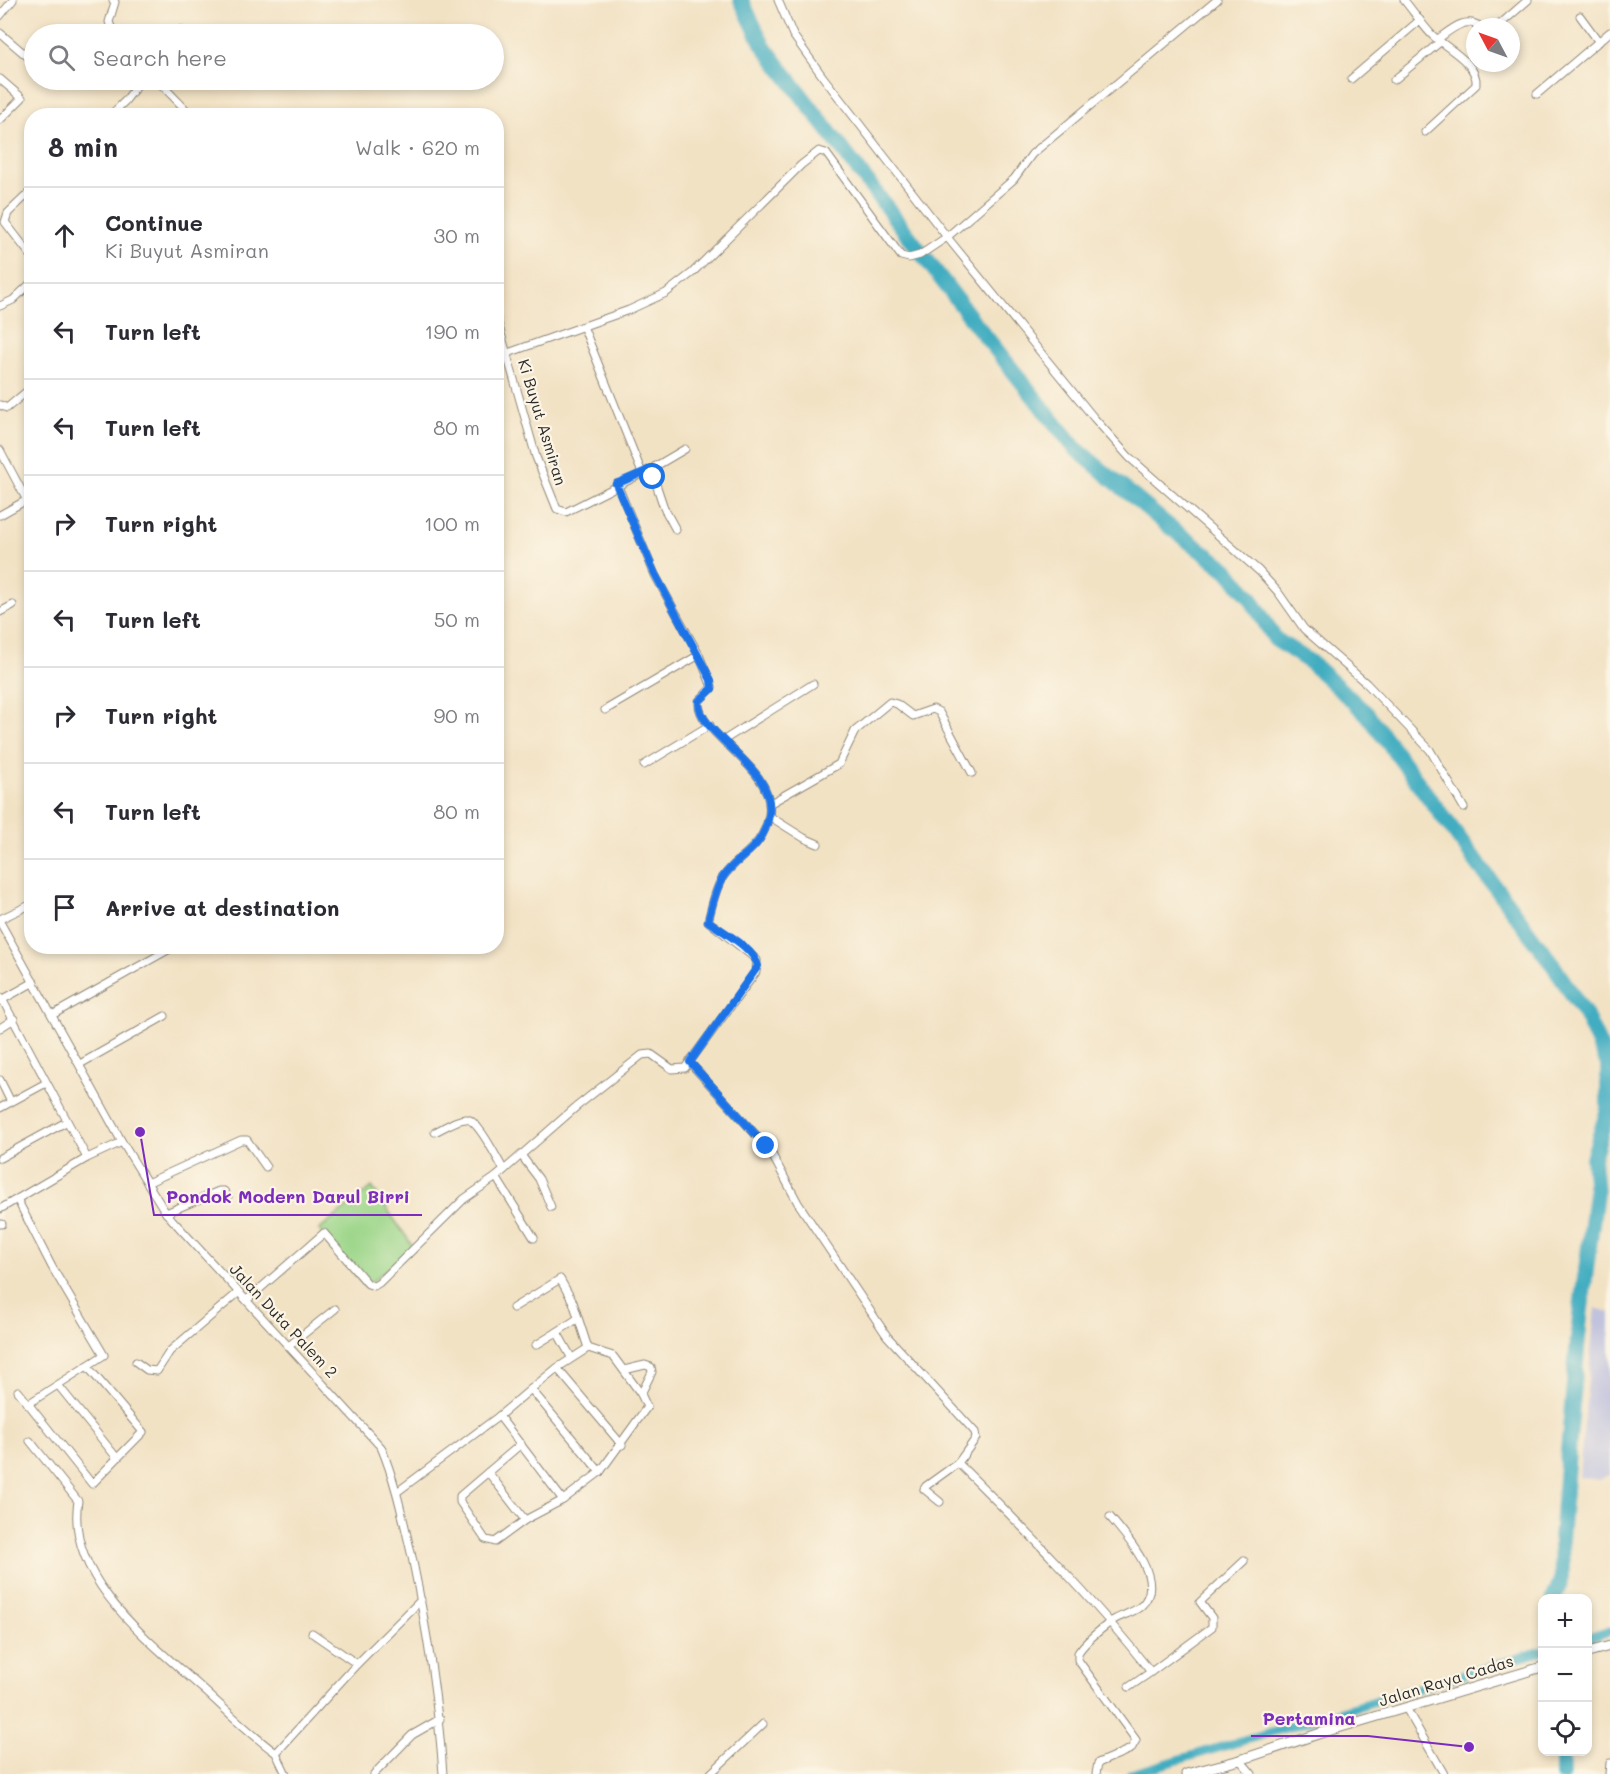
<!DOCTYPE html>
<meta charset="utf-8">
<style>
:root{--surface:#fff;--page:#f7f7f7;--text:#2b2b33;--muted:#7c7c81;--line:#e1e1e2}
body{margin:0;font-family:Mali,sans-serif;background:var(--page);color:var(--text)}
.controls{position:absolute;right:18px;bottom:18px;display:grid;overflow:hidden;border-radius:12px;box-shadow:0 3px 9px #0003}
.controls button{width:54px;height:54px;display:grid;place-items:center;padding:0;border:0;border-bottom:2px solid var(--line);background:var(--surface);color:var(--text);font:30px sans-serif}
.compass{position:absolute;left:1466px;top:18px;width:54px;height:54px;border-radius:50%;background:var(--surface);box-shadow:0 3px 9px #0003;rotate:311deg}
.stop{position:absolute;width:18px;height:18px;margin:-14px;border:4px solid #1a73e8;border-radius:50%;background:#fff}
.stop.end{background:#1a73e8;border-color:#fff;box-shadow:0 2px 6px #0008}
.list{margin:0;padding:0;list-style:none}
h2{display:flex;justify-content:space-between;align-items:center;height:78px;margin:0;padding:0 24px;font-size:26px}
h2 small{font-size:20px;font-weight:400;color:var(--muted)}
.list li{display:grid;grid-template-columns:39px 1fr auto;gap:18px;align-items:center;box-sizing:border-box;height:96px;padding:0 24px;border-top:2px solid var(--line)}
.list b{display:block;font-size:22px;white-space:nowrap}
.list p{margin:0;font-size:20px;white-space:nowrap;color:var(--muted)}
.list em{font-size:20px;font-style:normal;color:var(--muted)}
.icon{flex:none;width:33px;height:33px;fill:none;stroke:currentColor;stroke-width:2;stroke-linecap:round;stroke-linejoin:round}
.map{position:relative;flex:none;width:1610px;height:1774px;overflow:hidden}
.search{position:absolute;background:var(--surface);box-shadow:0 3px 9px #0003;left:24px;top:24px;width:480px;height:66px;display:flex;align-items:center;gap:15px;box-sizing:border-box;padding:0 21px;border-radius:33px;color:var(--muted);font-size:22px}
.panel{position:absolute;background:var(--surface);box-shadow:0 3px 9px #0003;left:24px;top:108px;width:480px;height:846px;border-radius:24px}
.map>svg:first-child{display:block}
.industrial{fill:#c1c2dd}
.green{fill:#9cd68a;stroke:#64805a;stroke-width:1.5}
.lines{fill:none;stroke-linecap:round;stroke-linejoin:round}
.canal{stroke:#42adc1;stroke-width:9}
.river{stroke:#42adc1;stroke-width:16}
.minor-casing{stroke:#8e8678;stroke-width:9}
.tertiary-casing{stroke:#8e8678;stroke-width:11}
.minor{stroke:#fff;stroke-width:7}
.tertiary{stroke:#fff;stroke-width:9}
.route{stroke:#1a73e8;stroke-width:8}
.labels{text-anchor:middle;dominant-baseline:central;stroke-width:4.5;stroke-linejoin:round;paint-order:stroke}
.street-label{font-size:16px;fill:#2b2b2b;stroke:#fcf5e5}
.leader{fill:none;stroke:#7b2cbf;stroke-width:2}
.callout-dot{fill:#7b2cbf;stroke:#fcf5e5;stroke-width:2}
.callout-label{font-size:18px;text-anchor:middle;font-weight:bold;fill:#7b2cbf;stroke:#fcf5e5;stroke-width:4.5;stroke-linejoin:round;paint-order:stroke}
</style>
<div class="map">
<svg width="1610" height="1774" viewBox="0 0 1610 1774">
<rect width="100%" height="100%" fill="#fcf5e5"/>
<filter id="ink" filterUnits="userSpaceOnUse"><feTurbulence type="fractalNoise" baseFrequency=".0167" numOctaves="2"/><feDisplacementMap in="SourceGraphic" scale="12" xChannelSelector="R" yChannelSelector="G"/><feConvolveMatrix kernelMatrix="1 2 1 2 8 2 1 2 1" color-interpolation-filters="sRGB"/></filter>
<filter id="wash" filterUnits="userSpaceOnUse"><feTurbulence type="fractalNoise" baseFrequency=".008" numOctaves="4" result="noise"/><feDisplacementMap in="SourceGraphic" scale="24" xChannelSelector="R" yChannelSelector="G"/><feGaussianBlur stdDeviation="1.35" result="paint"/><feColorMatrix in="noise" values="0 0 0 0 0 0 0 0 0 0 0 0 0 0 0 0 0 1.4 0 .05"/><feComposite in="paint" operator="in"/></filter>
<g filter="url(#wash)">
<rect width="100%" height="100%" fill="#f2e2c4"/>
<!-- industrial -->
<polygon class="industrial" points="1595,1308 1610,1312 1610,1474 1599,1480 1579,1477"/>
<!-- green -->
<polygon class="green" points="372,1187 414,1248 365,1287 319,1230"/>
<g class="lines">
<!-- canal -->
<g class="canal">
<polyline points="1588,1638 1610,1631"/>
<polyline points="1131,1774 1542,1651"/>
</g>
<!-- river -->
<g class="river">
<polyline points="741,0 763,45 974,322 1075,448 1166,524 1227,570 1250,597 1275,639 1310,662 1367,714 1553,965 1585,1014 1608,1064 1608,1109 1593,1158 1596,1193 1580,1316 1569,1440 1561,1540 1562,1577 1554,1598"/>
<polyline points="1562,1774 1562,1752"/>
</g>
</g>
</g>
<g filter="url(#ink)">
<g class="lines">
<defs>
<g id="minor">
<polyline points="113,0 115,2 109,22 114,34"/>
<polyline points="778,0 793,35 823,77 947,237 1094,418 1129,457 1259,571 1278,592 1304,629 1367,684 1430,750 1464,808"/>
<path d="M 1404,0 C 1413,11 1421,23 1431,34 C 1444,47 1479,63 1476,85 L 1425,132"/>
<polyline points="0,16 13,0"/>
<polyline points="1580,16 1599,42"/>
<polyline points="1497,27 1528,0"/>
<polyline points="0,33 34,62"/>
<polyline points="176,34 180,30"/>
<path d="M 1438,39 C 1452,29 1465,16 1481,27"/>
<polyline points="0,79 22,98 0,120"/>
<polyline points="1351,79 1420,20"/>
<polyline points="157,80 192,116"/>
<polyline points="1394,80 1440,42"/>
<polyline points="1537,94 1610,32"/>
<polyline points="110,116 126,100 141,80"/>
<polyline points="32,190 8,213 5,222 32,257"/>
<polyline points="0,306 13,300 32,282"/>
<polyline points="496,316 536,457 557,509 566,512 651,469 664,508 676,530"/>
<polyline points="583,326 642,473"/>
<polyline points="508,353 629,310 666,293 692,273 801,165 819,151 826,153 901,256 909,258 920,255 947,237 1014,179 1032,154 1217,0"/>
<polyline points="0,405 7,408 32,387"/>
<polyline points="0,450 32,510"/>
<polyline points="651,469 685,449"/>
<polyline points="617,484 655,575 699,655"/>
<polyline points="0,515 32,497"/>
<polyline points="0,612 13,605"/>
<polyline points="724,740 813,684"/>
<polyline points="644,765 710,725"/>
<polyline points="769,804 839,764 855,731 890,702 897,704 913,716 933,709 939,712 972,773"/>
<polyline points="769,816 804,838 818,844"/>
<polyline points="0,919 32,904"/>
<path d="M 0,922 L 122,1142 L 166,1213 L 381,1447 C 396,1483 403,1519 412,1557 C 427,1629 438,1701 443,1774"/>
<polyline points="1,997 87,1158"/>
<polyline points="0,1001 34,982"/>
<polyline points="52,1015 175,946"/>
<polyline points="0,1028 14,1019"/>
<path d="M 690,1063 L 769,1149 L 798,1203 L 887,1336 L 975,1432 L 976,1438 L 958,1463 C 1026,1530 1092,1597 1151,1672 L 1212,1627 L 1212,1618 L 1200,1602 L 1244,1561"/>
<polyline points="80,1064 165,1016"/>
<polyline points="0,1080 11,1102"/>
<polyline points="0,1108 46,1083"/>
<path d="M 435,1132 C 444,1128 458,1118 467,1119 C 479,1121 497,1159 504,1170"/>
<polyline points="521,1155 539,1179 551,1207"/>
<polyline points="0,1158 66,1122"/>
<polyline points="496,1177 534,1238"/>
<polyline points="147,1183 241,1140 247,1140 266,1167"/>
<polyline points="17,1199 52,1267 104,1355 28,1404"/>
<polyline points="0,1209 87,1158 122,1142"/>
<polyline points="166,1213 219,1191 224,1191 228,1197"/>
<polyline points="0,1224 2,1224"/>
<path d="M 248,1299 L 324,1233 L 368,1284 L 374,1286 L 379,1283 L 464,1199 L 496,1177 L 576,1107 L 642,1055 L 651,1054 L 672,1069 L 685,1068 L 756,972 L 757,960 L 708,921 C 712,907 715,888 723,877 C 739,854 763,849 769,815 C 777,766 695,735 699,701 L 712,687 L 699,655 L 605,710"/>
<polyline points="513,1308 560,1279 573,1302 588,1348"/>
<polyline points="290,1345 335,1309"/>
<polyline points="536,1345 557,1332"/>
<polyline points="571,1357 557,1332 577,1319"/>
<polyline points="136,1362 147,1370 157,1371 170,1351 239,1292"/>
<polyline points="624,1370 645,1365 651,1367 652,1372 641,1394"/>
<polyline points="58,1385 117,1458"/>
<polyline points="531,1389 557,1368 622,1445"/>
<polyline points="18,1391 92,1484 143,1432 87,1366"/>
<polyline points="499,1416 531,1389 600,1472"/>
<path d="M 30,1441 L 78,1501 C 65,1579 153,1644 204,1690 C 227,1711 250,1734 276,1753 L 286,1774"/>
<polyline points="521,1444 460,1496 460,1502 485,1539 495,1542 525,1520 563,1500 600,1472 647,1407 641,1394 613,1356 588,1348 557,1368"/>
<polyline points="488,1472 525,1520"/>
<polyline points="397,1492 499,1416 563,1500"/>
<polyline points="940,1502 924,1489 926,1486 958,1463"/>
<polyline points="312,1633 357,1664"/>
<polyline points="1129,1687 1151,1672"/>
<polyline points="1406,1708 1444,1774"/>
<polyline points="276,1753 357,1664 421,1600"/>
<polyline points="1240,1760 1252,1774"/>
<polyline points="374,1774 412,1735 440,1719"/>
<polyline points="710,1774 763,1724"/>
<path d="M 1096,1774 L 1098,1763 L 1131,1749 L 1136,1740 L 1078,1660 L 1078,1653 C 1085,1642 1101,1629 1112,1621 C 1121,1615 1133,1613 1141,1606 C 1168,1581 1125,1535 1110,1517"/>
<polyline points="1609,1774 1610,1763"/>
</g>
<g id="tertiary">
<polyline points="1588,1652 1610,1646"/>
<polyline points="1186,1774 1240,1760 1321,1733 1542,1667"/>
</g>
</defs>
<!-- minor casing -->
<use href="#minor" class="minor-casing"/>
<!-- tertiary casing -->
<use href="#tertiary" class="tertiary-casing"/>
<!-- minor -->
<use href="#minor" class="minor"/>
<!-- tertiary -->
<use href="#tertiary" class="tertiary"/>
</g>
</g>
<g class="lines" filter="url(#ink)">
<!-- route -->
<path class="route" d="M 653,477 L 651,469 L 616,484 L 655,574 L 711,680 L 712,689 L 699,701 C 696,735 777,766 769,815 C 763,850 739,854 723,877 C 715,889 712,907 708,921 C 723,932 754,948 758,966 L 690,1062 L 766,1146"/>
</g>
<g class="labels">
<!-- street labels -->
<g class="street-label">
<text transform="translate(543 422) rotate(73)">Ki Buyut Asmiran</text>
<text transform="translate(284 1320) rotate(47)">Jalan Duta Palem 2</text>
<text transform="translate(1446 1680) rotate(-17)">Jalan Raya Cadas</text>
</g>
</g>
<!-- callouts -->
<path class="leader" d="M140 1132L154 1215H422M1469 1747L1368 1736H1251"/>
<g class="callout-dot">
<circle cx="140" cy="1132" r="6"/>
<circle cx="1469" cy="1747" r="6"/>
</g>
<g class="callout-label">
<text x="288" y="1203">Pondok Modern Darul Birri</text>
<text x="1309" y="1725">Pertamina</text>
</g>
</svg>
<div class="controls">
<button>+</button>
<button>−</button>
<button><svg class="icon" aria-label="locate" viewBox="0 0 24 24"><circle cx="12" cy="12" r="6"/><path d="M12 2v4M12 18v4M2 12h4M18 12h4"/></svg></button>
</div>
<svg class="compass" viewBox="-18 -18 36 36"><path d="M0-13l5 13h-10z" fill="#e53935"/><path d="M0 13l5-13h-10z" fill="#7c7c81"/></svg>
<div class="stop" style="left:653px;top:477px"></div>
<div class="stop end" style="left:766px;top:1146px"></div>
<div class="search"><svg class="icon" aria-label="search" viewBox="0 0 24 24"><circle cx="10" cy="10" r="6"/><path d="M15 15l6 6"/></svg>Search here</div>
<section class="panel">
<h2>8 min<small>Walk · 620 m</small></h2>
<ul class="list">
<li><svg class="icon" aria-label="ahead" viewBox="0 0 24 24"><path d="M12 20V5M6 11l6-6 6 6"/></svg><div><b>Continue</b><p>Ki Buyut Asmiran</p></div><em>30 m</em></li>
<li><svg class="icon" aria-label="left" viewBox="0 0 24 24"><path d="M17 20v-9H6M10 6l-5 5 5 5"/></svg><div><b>Turn left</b></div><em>190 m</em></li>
<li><svg class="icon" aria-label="left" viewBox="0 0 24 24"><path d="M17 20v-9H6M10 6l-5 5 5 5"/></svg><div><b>Turn left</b></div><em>80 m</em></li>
<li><svg class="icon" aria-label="right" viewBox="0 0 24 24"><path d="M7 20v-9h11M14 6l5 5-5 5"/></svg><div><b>Turn right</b></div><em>100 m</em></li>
<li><svg class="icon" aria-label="left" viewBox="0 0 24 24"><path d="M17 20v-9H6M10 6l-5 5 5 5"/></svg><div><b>Turn left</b></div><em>50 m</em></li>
<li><svg class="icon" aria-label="right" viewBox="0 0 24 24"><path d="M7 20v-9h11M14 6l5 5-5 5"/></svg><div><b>Turn right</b></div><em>90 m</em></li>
<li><svg class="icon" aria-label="left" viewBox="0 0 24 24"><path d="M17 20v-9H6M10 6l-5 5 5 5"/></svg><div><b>Turn left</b></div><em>80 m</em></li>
<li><svg class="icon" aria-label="arrive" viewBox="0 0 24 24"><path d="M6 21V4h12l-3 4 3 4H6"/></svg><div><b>Arrive at destination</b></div></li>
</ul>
</section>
</div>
